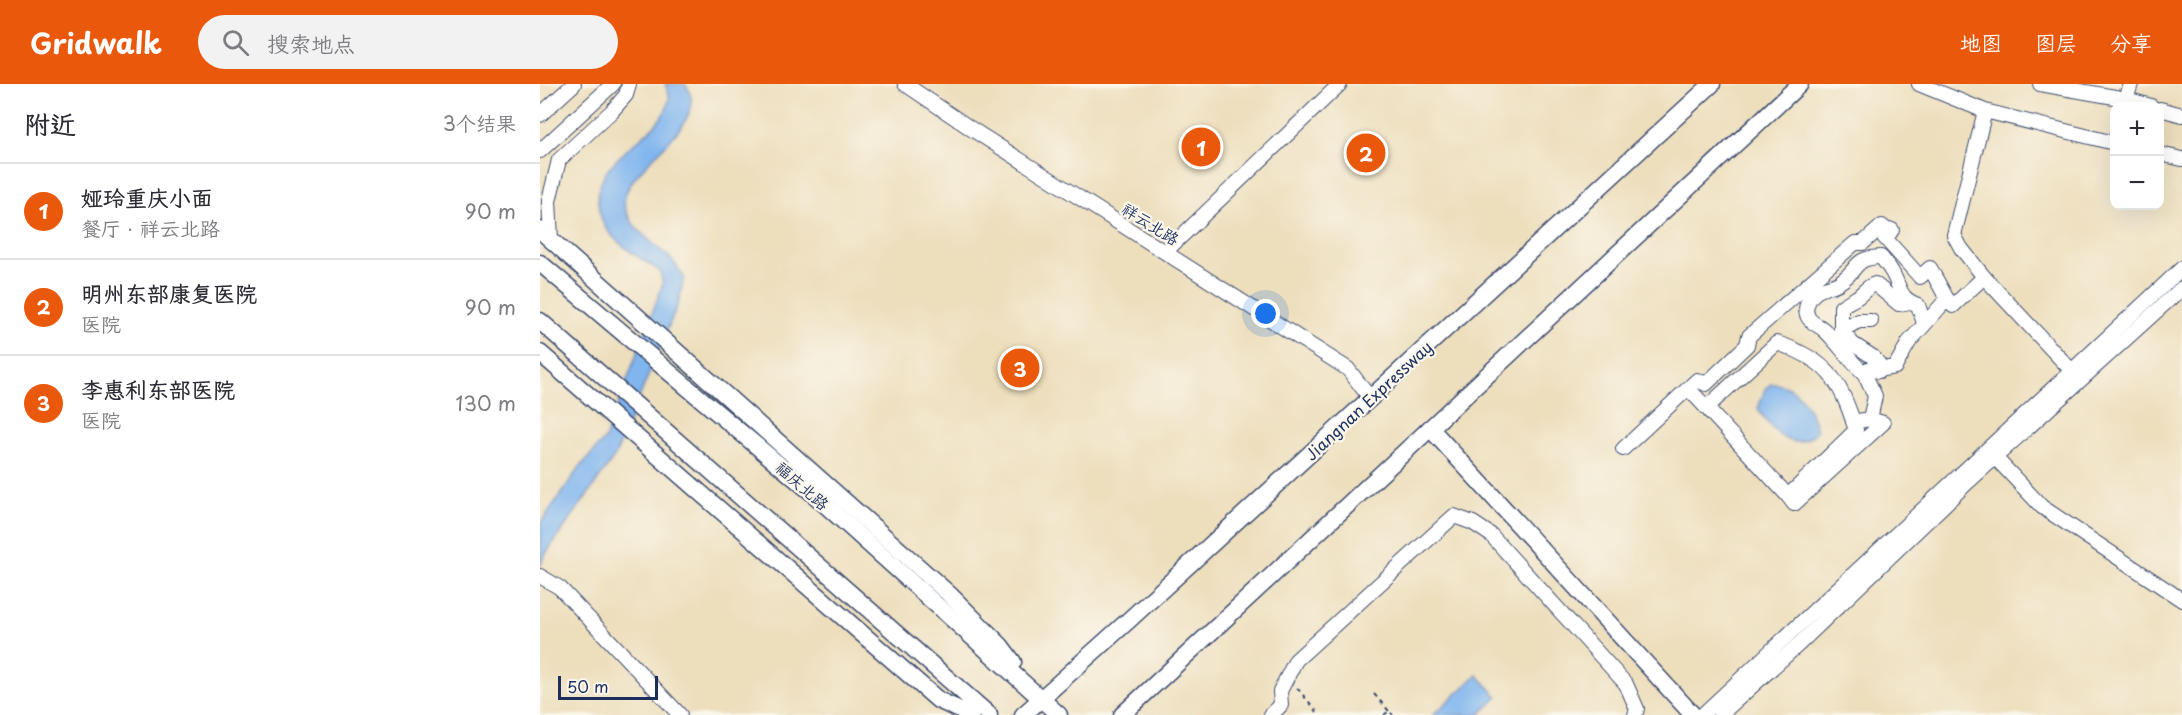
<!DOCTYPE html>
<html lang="zh">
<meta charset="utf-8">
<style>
:root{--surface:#fff;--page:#f2f2f3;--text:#2b2b33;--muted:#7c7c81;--line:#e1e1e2;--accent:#ea580c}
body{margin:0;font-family:"Playpen Sans","LXGW WenKai TC",sans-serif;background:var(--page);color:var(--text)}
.controls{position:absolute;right:18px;top:18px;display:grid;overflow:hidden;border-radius:12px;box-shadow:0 6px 24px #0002}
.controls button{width:54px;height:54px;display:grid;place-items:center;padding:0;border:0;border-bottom:2px solid var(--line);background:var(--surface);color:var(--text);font:30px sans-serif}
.scale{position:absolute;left:18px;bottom:15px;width:100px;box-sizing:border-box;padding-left:6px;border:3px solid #1b2f5e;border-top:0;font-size:16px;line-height:21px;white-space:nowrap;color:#1b2f5e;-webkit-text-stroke:4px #fbf7ec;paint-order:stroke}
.you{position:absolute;left:726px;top:230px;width:21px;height:21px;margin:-15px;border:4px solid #fff;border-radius:50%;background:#1a73e8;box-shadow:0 0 0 9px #1a73e833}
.badge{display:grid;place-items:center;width:39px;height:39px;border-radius:50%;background:var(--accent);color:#fff;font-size:20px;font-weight:700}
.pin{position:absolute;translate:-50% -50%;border:3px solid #fff;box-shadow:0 2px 6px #0006}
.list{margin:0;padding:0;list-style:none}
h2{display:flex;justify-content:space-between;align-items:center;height:78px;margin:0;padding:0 24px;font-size:26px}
h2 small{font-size:20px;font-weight:400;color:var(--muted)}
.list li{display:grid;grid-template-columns:39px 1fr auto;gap:18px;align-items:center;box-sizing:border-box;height:96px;padding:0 24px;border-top:2px solid var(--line)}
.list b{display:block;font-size:22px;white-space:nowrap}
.list p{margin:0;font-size:20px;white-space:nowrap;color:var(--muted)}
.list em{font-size:20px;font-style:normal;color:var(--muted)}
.icon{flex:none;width:33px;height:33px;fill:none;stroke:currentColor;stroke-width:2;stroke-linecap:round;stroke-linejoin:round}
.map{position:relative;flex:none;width:1642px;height:631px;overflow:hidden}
header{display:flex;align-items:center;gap:36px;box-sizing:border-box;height:84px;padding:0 30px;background:var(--accent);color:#fff}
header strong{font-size:28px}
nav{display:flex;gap:33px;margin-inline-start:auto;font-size:21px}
.search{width:420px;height:54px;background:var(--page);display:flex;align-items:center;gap:15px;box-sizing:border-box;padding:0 21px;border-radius:33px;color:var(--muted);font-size:22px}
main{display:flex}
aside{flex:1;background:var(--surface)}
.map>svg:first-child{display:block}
.water{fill:#80b5ee;stroke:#4e72a6;stroke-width:1.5}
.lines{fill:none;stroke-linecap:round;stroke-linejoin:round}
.minor-casing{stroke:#3a496c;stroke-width:16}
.major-casing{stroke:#3a496c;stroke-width:19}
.path{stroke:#3a496c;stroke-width:2;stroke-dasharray:4.5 4.5;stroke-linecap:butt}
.minor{stroke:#fff;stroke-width:14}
.major{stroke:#fff;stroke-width:16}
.labels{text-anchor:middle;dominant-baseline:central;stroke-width:4.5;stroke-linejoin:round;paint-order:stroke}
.street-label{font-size:16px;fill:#1b2f5e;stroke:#fbf7ec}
</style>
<header>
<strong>Gridwalk</strong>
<div class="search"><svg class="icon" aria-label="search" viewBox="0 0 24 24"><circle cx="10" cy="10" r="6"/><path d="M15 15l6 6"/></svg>搜索地点</div>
<nav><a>地图</a><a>图层</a><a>分享</a></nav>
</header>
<main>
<aside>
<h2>附近<small>3个结果</small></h2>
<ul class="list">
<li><span class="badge">1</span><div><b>娅玲重庆小面</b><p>餐厅 · 祥云北路</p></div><em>90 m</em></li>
<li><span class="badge">2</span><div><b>明州东部康复医院</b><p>医院</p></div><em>90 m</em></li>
<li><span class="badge">3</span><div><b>李惠利东部医院</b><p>医院</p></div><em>130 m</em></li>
</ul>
</aside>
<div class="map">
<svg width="1642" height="631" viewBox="0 0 1642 631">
<rect width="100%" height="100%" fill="#fbf7ec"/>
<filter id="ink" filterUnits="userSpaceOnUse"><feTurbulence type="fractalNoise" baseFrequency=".0167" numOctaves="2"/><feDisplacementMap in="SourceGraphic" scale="12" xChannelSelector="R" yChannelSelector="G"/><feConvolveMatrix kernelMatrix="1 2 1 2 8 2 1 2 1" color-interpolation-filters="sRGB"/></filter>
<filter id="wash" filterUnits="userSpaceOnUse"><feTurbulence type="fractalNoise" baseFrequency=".008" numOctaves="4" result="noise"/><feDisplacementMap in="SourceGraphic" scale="24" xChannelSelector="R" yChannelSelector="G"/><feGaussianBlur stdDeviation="1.35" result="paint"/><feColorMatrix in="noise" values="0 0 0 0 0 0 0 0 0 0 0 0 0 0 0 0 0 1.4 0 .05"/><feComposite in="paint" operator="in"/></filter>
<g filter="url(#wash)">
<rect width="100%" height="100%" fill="#eddebc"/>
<!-- water -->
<g class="water">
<path d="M 125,0 L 145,0 C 177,42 75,86 85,123 C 90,145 114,159 130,174 C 135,179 139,187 144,193 L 139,217 L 75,372 L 4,472 L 0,483 L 0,440 L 39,384 L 65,355 L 123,200 L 120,187 C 102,175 78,162 66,144 C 61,138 59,126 58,118 C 54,72 122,53 129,17 C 131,12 127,6 125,0 Z"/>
<path d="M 1231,300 C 1258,299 1271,325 1277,347 C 1252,373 1232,346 1218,325 L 1225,305 Z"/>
<polygon points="937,591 958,613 939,631 893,631"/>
</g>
</g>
<g filter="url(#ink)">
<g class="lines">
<defs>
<g id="minor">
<polyline points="365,0 430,44 808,285 830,314"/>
<polyline points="1379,0 1445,27 1574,59"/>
<polyline points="1500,0 1586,15 1611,22"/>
<polyline points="1586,15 1591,0"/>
<polyline points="1620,25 1642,31"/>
<polyline points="1445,27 1414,151 1421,164 1444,193 1531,286"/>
<polyline points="0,31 34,0"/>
<polyline points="0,67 73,0"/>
<polyline points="1620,70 1642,75"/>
<polyline points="1352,146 1344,153 1380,193 1390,184 1407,215"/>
<polyline points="11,155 9,117 19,76 72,27 86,11 89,0"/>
<polyline points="625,168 800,0"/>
<path d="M 1370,218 L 1359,220 L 1335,200 C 1326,202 1323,211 1314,215 C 1309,218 1306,219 1301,223 L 1301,246 L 1313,260 L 1333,273 L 1343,285 L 1355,283 L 1369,258 L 1407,215 L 1413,222 L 1444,193"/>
<polyline points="1301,246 1319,237 1331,237"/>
<path d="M 1342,283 L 1339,287 L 1328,285 L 1324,289 C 1308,276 1298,258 1283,245 C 1278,241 1271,239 1268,233 C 1264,225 1267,218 1272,212 C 1279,202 1292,204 1300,198 C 1320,185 1312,174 1341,173 C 1345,178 1350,184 1353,190 C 1361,205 1359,214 1378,221 L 1384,239"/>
<polyline points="1324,289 1335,312 1330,335"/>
<path d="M 1149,305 L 1248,412 L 1316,346 C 1300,296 1288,276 1237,259 L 1166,324"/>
<polyline points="1083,365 1157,296 1166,300 1207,261 1209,252 1315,159 1323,159 1342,142 1350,149"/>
<polyline points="1450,368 1502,423 1642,516"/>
<polyline points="1248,412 1254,420 1343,339 1330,335 1313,338"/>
<polyline points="0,492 20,504 140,631"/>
<polyline points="731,631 741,621 740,607 756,576 914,432 933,439 951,451 1086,600 1097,625 1095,631"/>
<polyline points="1162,631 1642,184"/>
<polyline points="1180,631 1260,559 1428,398 1642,204"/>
</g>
<g id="major">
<polyline points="0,146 409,510 461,562 473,578"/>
<polyline points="0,179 270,407 519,631"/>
<polyline points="0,237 449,631"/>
<polyline points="0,269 398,616 431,631"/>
<polyline points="890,344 1153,631"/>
<polyline points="483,631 589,536 1172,0"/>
<polyline points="582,631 1260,0"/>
</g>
</defs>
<!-- minor casing -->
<use href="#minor" class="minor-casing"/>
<!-- major casing -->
<use href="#major" class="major-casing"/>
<!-- path -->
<g class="path">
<polyline points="757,604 780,631"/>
<polyline points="834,610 849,627"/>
<polyline points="844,631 849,627 853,631"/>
</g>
<!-- minor -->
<use href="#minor" class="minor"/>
<!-- major -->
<use href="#major" class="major"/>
</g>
</g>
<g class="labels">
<!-- street labels -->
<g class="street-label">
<text transform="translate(611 139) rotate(32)">祥云北路</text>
<text transform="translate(828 316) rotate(-43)">Jiangnan Expressway</text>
<text transform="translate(263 401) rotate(41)">福庆北路</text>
</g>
</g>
</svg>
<div class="controls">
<button>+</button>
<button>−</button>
</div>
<div class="scale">50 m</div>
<div class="you"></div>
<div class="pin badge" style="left:661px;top:63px">1</div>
<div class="pin badge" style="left:826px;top:69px">2</div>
<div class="pin badge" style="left:480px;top:284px">3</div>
</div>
</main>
